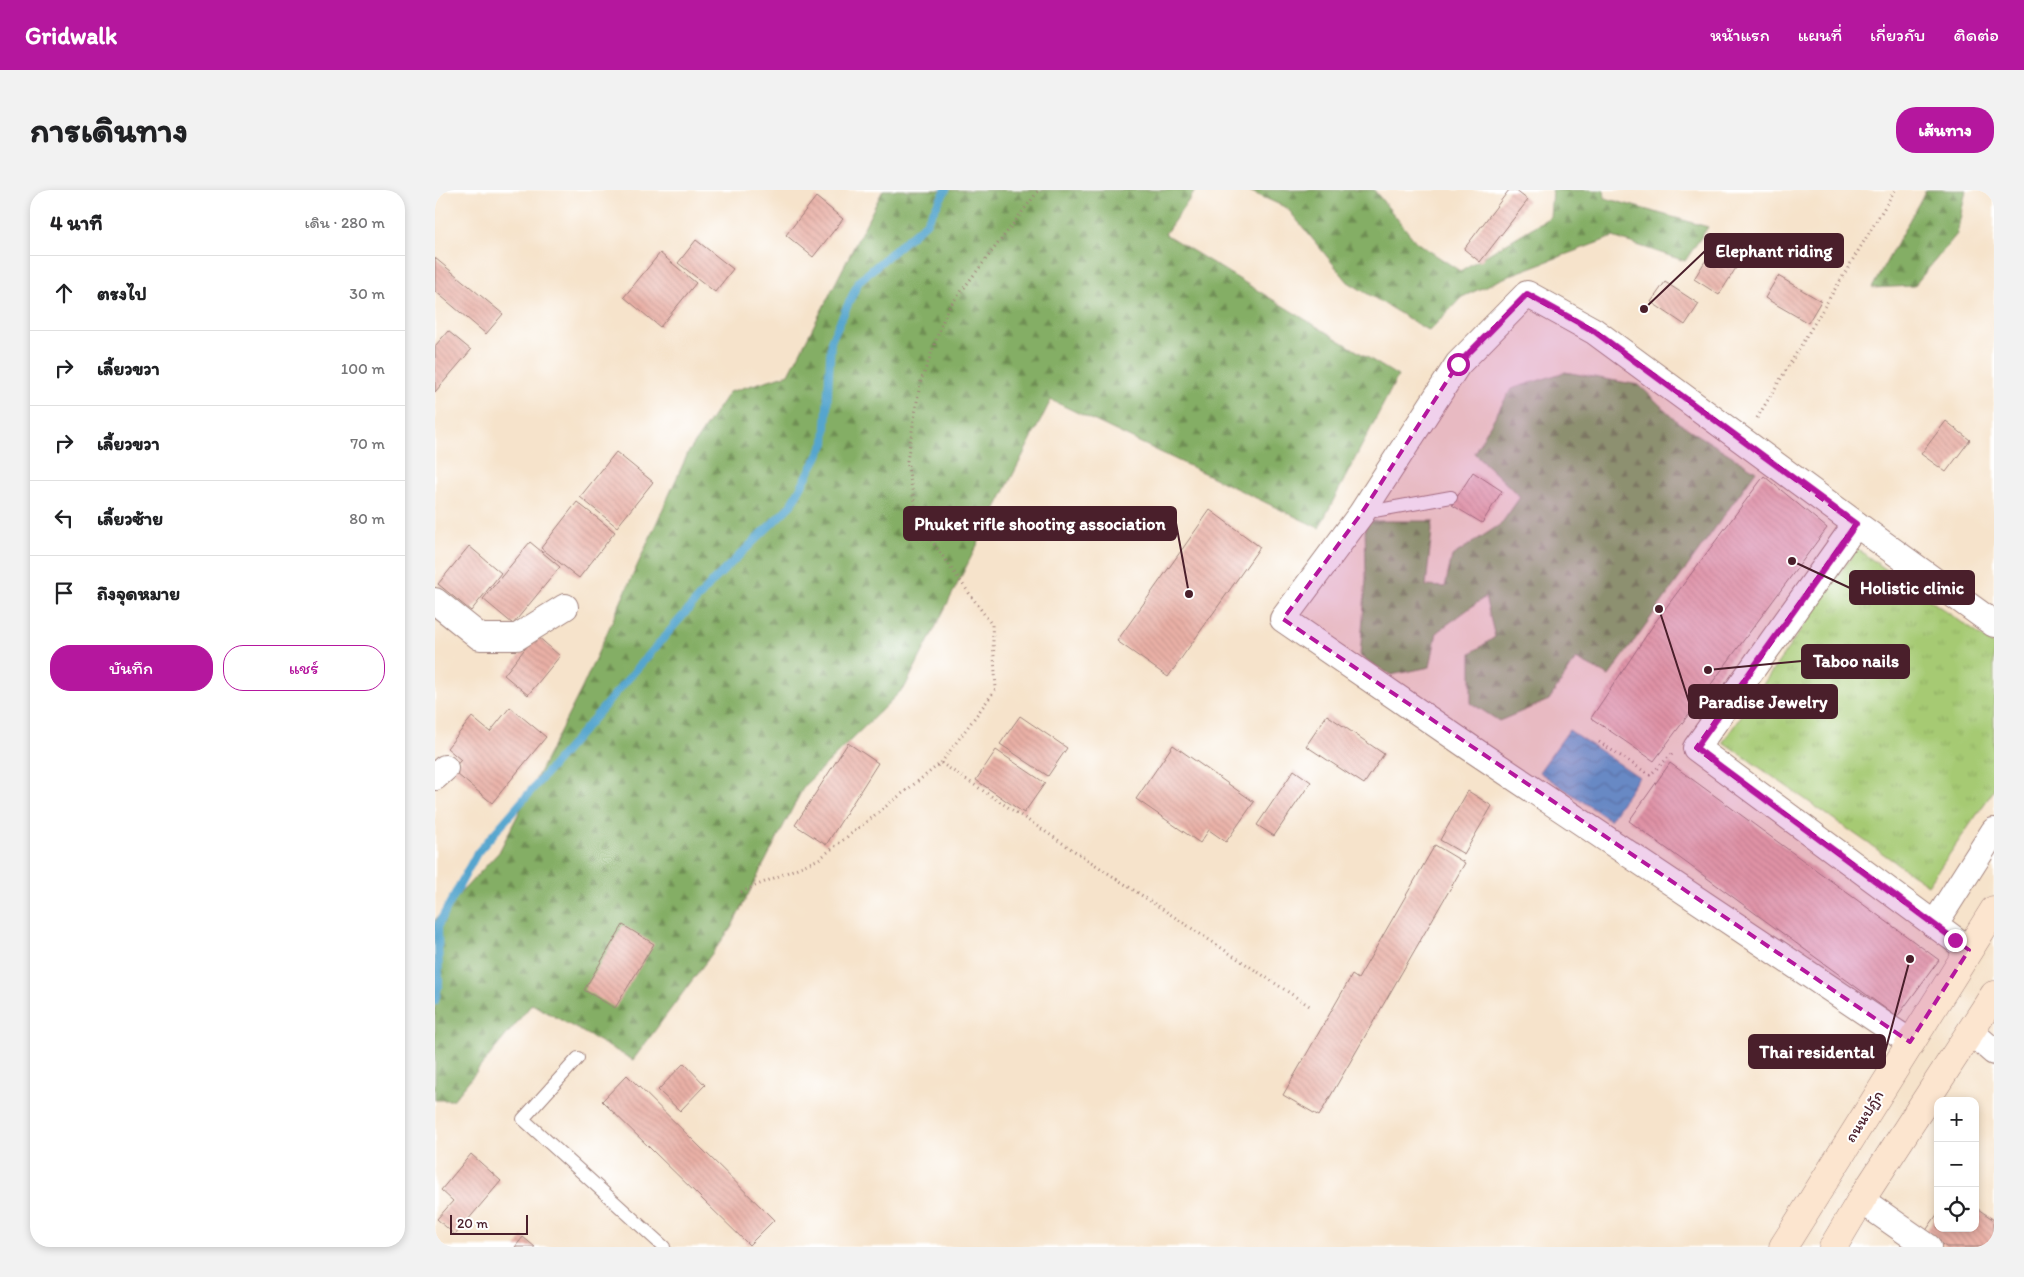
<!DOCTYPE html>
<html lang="th">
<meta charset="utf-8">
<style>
:root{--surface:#fff;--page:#f2f2f2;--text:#202124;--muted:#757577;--line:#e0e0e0;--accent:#b5179e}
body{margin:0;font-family:Itim,"Playpen Sans Thai",sans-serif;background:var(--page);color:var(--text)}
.controls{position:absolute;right:15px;bottom:15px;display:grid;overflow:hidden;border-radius:10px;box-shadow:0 2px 8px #0003}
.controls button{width:45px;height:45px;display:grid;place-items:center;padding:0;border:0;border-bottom:1px solid var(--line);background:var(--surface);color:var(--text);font:25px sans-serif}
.scale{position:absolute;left:15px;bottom:12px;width:78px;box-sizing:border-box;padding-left:5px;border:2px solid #4a1f2b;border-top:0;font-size:14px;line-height:18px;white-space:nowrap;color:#4a1f2b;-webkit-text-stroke:4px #fff;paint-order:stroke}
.stop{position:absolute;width:15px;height:15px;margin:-11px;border:4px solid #b5179e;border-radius:50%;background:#fff}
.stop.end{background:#b5179e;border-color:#fff;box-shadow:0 1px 5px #0008}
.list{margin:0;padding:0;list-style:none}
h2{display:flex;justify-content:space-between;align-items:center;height:65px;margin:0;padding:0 20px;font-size:21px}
h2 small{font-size:16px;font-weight:400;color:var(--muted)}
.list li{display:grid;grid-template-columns:32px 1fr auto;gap:15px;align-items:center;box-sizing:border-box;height:75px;padding:0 20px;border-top:1px solid var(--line)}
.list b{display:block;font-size:19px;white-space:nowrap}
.list em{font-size:16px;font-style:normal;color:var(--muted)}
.actions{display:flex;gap:10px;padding:15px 20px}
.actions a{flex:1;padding:11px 0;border:1px solid var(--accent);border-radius:20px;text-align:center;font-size:18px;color:var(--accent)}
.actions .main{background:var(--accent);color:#fff}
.icon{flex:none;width:28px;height:28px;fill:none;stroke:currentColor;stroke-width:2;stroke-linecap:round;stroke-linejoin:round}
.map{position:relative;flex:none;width:1559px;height:1057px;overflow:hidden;border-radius:20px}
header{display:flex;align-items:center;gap:30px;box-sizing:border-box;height:70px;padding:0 25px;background:var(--accent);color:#fff}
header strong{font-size:24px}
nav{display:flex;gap:28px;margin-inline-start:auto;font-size:18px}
.intro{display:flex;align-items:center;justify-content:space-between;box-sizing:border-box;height:120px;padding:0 30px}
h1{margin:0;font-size:35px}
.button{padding:12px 22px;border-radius:20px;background:var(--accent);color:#fff;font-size:18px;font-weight:700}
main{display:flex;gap:30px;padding:0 30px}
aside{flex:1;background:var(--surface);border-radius:20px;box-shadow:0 2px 8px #0003}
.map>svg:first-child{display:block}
.grass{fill:url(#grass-tufts);stroke:#78744f}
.forest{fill:url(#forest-firs);stroke:#676648}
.water{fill:url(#water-waves);stroke:#4f627c}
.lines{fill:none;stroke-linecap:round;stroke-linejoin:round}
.stream{stroke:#54a5ce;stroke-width:8}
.building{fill:url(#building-back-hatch)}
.lane-casing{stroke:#a0817b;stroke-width:14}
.street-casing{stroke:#a0817b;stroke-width:28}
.secondary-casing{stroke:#a0817b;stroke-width:29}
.path{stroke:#a0817b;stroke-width:3;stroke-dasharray:1 4;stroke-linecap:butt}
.lane{stroke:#fff;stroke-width:12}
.street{stroke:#fff;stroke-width:26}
.secondary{stroke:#fce5cf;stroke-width:28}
.route{stroke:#b5179e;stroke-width:6}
.marked{fill:#b5179e;fill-opacity:0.2;stroke:#b5179e;stroke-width:4;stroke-dasharray:10 6;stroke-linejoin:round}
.labels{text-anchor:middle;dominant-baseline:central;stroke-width:4;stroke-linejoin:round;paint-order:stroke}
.street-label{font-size:16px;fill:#4a1f2b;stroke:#fff}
.leader{fill:none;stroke:#4a1f2b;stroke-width:2}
.callout-dot{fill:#4a1f2b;stroke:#fff;stroke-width:2}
.callout{fill:#4a1f2b;stroke:#4a1f2b;stroke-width:2}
.callout-label{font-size:18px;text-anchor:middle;font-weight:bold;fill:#fff}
</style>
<header>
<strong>Gridwalk</strong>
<nav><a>หน้าแรก</a><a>แผนที่</a><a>เกี่ยวกับ</a><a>ติดต่อ</a></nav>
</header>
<div class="intro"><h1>การเดินทาง</h1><a class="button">เส้นทาง</a></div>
<main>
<aside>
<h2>4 นาที<small>เดิน · 280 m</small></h2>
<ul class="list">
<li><svg class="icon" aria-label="ahead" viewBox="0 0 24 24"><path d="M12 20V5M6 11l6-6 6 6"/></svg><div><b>ตรงไป</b></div><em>30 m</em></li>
<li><svg class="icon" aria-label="right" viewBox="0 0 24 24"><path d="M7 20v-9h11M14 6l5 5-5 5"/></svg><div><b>เลี้ยวขวา</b></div><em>100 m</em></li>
<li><svg class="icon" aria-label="right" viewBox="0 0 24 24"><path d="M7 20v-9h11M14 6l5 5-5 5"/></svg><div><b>เลี้ยวขวา</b></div><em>70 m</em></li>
<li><svg class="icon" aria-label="left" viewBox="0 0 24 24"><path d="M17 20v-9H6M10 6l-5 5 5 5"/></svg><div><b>เลี้ยวซ้าย</b></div><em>80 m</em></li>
<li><svg class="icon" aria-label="arrive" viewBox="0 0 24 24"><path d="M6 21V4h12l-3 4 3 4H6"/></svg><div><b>ถึงจุดหมาย</b></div></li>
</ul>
<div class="actions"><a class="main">บันทึก</a><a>แชร์</a></div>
</aside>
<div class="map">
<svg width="1559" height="1057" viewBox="0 0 1559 1057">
<defs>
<pattern id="grass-tufts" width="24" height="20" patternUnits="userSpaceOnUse" patternTransform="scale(1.25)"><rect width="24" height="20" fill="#a6ca73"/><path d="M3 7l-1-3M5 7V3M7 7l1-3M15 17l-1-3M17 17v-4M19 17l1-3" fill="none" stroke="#90ad64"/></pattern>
<pattern id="forest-firs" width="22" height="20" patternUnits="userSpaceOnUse" patternTransform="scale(1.25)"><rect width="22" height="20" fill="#84ae65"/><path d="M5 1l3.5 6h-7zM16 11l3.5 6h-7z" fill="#6e8d53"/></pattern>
<pattern id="water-waves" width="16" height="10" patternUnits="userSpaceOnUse" patternTransform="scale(1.25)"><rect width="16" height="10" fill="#54a5ce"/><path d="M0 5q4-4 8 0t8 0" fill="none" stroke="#4886a7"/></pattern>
<pattern id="building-back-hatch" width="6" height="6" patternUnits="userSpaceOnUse" patternTransform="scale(1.25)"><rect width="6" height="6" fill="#e9b0a6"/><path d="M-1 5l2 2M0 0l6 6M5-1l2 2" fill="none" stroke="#c9978f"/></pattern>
</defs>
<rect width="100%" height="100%" fill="#fff"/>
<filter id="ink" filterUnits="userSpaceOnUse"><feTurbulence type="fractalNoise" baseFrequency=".02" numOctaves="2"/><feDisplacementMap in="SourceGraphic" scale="10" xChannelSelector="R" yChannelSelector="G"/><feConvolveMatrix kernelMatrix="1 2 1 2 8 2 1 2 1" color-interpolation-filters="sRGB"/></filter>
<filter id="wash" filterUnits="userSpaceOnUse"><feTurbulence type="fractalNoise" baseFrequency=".0096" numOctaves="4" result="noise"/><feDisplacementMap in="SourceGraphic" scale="20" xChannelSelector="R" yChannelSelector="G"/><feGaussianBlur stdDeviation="1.12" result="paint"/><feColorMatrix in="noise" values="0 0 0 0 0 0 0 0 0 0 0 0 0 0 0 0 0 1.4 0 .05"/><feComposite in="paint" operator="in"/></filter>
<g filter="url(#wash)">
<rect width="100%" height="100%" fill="#f6e3cb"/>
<!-- grass -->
<polygon class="grass" points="1422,359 1559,455 1559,600 1493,695 1288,552"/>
<!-- forest -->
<g class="forest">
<polygon points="448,0 761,0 730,44 963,186 884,338 616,210 470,497 369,596 296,738 198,870 97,814 18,910 0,910 0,730 64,662 147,498 253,263 294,202 354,184"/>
<polygon points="812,0 939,0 981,52 1025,81 1115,27 1117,0 1169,0 1170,8 1273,37 1250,71 1178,47 1078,84 1027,107 994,141 913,92 852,18"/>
<polygon points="1491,0 1531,0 1522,44 1479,96 1437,98"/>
<polygon points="1130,182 1204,195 1244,233 1321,281 1174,486 1141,469 1114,510 1064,531 1036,513 1036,463 1060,447 1050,407 1002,442 995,477 956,485 925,466 931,389 930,331 998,331 991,396 1010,397 1017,366 1066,334 1085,307 1039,263 1076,199"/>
</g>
<!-- water -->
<polygon class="water" points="1134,540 1204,587 1175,630 1104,582"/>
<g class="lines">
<!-- stream -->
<polyline class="stream" points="0,811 4,793 3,735 42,663 278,391 356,315 390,253 396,151 424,91 491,33 511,0"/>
</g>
<g id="blocks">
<!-- building -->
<g class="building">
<polygon points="1074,0 1080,0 1093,10 1045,72 1029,59"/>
<polygon points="381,7 408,29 378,67 351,45"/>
<polygon points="261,50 298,79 280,102 243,73"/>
<polygon points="1279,57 1304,73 1284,105 1259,89"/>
<polygon points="225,63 261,93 225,137 189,107"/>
<polygon points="0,68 68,124 51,144 0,101"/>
<polygon points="1343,86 1386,111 1373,133 1330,108"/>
<polygon points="1230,92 1264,114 1250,135 1216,112"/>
<polygon points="13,141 36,160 0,202 0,156"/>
<polygon points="1511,231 1535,250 1511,282 1486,264"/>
<polygon points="181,262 218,292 182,337 145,307"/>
<polygon points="1038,282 1067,301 1047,333 1017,315"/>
<polygon points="1329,286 1392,338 1219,571 1156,528 1221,431"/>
<polygon points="142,312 180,342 144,388 106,358"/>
<polygon points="775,320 825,357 733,487 682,451"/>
<polygon points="95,352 125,377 78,434 48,409"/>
<polygon points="34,356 66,383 36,421 3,394"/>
<polygon points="101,445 125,466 93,505 69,485"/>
<polygon points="75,517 111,547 57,613 17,580 26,570 12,558 37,527 55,542"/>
<polygon points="892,525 949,564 929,594 871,556"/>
<polygon points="585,526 632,558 613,586 565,554"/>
<polygon points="413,553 443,573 391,655 360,635"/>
<polygon points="738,555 819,612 791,652 774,640 765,653 701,609"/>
<polygon points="561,560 610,593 589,623 541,590"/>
<polygon points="1235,573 1504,770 1462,827 1194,631"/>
<polygon points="859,580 876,592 839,646 822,635"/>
<polygon points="1033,601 1057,616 1029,664 1005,650"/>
<polygon points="1000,655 1030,673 884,926 848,905 917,785 923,789"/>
<polygon points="188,735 219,754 180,818 149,800"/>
<polygon points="249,873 270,895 245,921 223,900"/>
<polygon points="192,885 339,1030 314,1055 167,911"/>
<polygon points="36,964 66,991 20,1045 2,1029 18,1011 6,1000"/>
<polygon points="1540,1017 1559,1030 1559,1057 1511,1057 1490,1042 1503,1023 1503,1038 1540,1038"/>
<polygon points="88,1047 100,1057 80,1057"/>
</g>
</g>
</g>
<g filter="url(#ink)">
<use href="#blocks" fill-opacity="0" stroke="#a0817b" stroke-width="1"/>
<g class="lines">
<defs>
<g id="lane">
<polyline points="928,323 1016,307"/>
<polyline points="143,868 88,929 229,1057"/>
</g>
<g id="street">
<polyline points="1421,334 1559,434"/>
<polyline points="0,411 45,447 82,447 130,417"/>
<polyline points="0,587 10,578"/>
<polyline points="1499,735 1559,641"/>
<polyline points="1536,842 1559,862"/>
<polyline points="1475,852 1037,559 848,429 926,324 1023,174 1092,104 1159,141 1421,334 1261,558 1534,760"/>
<polyline points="1426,1010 1493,1057"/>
</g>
<g id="secondary">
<polyline points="1348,1057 1559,720"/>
<polyline points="1398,1057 1426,1010 1559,805"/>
</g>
</defs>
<!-- lane casing -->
<use href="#lane" class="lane-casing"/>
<!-- street casing -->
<use href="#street" class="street-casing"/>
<!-- secondary casing -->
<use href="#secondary" class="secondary-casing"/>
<!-- path -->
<g class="path">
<polyline points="1322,228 1460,0"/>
<polyline points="1164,552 1215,585 1237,564"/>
<polyline points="506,573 876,817"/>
<polyline points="306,702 384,669 506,573 561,499 557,435 483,332 472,271 485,194 512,120 604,0"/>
</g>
<!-- lane -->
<use href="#lane" class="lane"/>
<!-- street -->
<use href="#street" class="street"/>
<!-- secondary -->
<use href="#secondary" class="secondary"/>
</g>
</g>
<g class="lines" filter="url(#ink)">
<!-- route -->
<polyline class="route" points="1023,174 1092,104 1159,141 1421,334 1261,558 1520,750"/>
</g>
<!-- marked area -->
<path class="marked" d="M 1092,104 L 1159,141 L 1421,334 L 1261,558 L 1534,760 L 1475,852 L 848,429 L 926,324 L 1023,174 Z"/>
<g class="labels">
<!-- street labels -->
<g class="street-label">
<text transform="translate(1429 926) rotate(-58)">ถนนปฏัก</text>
</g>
</g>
<!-- callouts -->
<path class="leader" d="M1209 119L1270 61M754 404L741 333M1357 371L1415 398M1273 480L1367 471M1224 419L1254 512M1475 769L1450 862"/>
<g class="callout-dot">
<circle cx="1209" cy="119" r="5"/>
<circle cx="754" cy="404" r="5"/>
<circle cx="1357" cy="371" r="5"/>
<circle cx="1273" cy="480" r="5"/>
<circle cx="1224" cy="419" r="5"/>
<circle cx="1475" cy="769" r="5"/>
</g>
<g class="callout">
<rect x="1270" y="44" width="138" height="33" rx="5"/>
<rect x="469" y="317" width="272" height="33" rx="5"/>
<rect x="1415" y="381" width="124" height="33" rx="5"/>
<rect x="1367" y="455" width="107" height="33" rx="5"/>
<rect x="1254" y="495" width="148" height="33" rx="5"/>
<rect x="1314" y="845" width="136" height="33" rx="5"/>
</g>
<g class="callout-label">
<text x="1339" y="67">Elephant riding</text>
<text x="605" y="340">Phuket rifle shooting association</text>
<text x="1477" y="404">Holistic clinic</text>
<text x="1421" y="477">Taboo nails</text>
<text x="1328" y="518">Paradise Jewelry</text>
<text x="1382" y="868">Thai residental</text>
</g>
</svg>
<div class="controls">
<button>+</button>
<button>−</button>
<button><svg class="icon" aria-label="locate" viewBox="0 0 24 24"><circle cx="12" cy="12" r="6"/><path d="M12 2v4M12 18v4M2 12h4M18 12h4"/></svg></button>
</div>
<div class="scale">20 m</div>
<div class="stop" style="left:1023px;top:174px"></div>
<div class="stop end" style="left:1520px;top:750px"></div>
</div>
</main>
